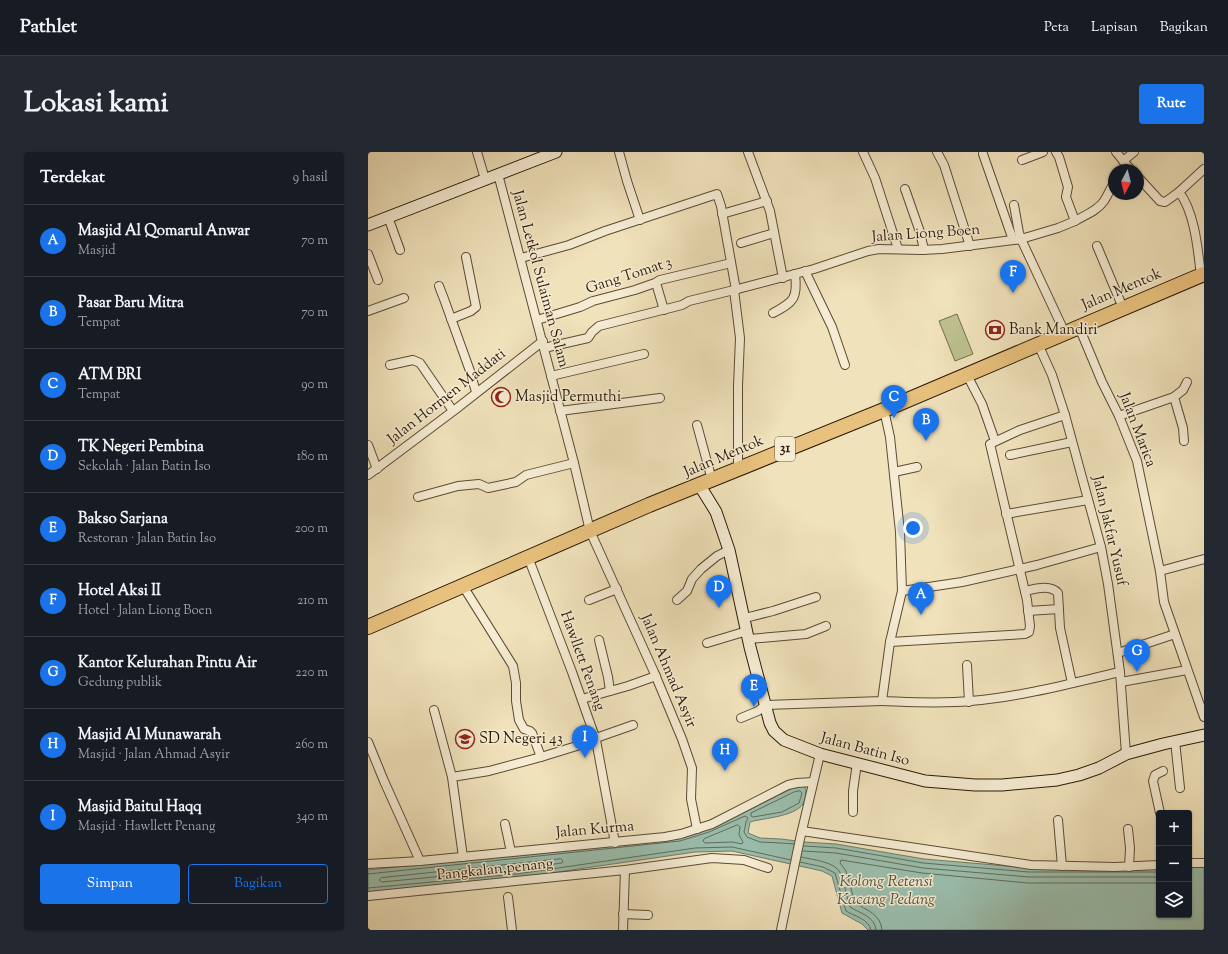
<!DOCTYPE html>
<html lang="id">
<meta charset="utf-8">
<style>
:root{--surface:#171b24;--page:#242831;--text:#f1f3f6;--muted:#9ea1a6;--line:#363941;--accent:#1a73e8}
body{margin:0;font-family:"Sorts Mill Goudy",serif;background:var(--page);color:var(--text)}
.controls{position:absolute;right:12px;bottom:12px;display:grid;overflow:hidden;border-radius:4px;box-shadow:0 1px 3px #0004}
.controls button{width:36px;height:36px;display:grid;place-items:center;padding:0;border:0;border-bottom:1px solid var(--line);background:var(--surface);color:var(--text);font:20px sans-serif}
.compass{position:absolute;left:740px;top:12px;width:36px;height:36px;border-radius:50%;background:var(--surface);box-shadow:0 1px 3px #0004;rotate:187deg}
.you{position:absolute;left:545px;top:376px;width:14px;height:14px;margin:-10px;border:3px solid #fff;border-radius:50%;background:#1a73e8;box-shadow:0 0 0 6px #1a73e833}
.badge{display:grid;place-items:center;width:26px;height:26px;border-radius:50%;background:var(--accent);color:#fff;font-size:13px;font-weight:700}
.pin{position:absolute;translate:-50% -33px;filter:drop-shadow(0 1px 2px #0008)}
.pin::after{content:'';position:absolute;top:21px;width:14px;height:12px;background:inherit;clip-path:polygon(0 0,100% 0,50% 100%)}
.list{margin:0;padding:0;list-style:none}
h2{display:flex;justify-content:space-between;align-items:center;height:52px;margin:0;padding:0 16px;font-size:17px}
h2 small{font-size:13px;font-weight:400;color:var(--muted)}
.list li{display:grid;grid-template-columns:26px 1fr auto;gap:12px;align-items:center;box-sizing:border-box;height:72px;padding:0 16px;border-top:1px solid var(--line)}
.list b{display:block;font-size:15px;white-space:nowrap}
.list p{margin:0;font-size:13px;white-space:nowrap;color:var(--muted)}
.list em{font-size:13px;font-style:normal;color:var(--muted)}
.actions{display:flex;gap:8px;padding:12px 16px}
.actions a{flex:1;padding:9px 0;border:1px solid var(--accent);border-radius:4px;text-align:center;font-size:14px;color:var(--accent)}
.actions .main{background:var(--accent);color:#fff}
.icon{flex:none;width:22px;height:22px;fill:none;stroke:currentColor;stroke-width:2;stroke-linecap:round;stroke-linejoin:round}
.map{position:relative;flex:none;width:836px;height:778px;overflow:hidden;border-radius:4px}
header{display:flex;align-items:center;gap:24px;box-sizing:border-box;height:56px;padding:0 20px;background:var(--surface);border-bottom:1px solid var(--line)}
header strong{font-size:19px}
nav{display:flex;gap:22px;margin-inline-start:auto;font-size:14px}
.intro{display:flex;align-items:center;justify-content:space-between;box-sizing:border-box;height:96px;padding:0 24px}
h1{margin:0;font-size:28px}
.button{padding:10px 18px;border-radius:4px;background:var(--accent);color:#fff;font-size:14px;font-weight:700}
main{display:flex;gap:24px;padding:0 24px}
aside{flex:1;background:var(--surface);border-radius:4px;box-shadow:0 1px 3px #0004}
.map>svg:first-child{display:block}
.green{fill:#bdc28e;stroke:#746e4a}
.water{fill:#9abead;stroke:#6e7c6a}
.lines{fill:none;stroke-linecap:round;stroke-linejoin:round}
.shore{stroke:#626c5a;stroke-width:1}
.street-casing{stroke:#5c4b33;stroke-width:10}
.secondary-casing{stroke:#2b1906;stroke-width:13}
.highway-casing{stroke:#2b1906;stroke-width:16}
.street{stroke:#f5ecd3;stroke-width:8}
.secondary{stroke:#f5ecd3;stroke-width:11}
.highway{stroke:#e8c17e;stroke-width:14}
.labels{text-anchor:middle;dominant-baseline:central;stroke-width:3;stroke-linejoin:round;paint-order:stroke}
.shield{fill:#f5ecd3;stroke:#685844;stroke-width:1}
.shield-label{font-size:14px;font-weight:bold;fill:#2b1906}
.street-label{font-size:15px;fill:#2b1906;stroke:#f5ecd3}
.poi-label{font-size:15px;fill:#2b1906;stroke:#f5ecd3;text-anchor:start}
.water-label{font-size:16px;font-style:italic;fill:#525340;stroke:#f5ecd3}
</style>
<header>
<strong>Pathlet</strong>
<nav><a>Peta</a><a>Lapisan</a><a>Bagikan</a></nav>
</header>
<div class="intro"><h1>Lokasi kami</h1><a class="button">Rute</a></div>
<main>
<aside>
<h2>Terdekat<small>9 hasil</small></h2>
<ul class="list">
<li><span class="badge">A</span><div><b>Masjid Al Qomarul Anwar</b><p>Masjid</p></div><em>70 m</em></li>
<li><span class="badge">B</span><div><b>Pasar Baru Mitra</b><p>Tempat</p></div><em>70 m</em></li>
<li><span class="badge">C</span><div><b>ATM BRI</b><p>Tempat</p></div><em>90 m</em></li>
<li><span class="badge">D</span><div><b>TK Negeri Pembina</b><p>Sekolah · Jalan Batin Iso</p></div><em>180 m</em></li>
<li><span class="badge">E</span><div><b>Bakso Sarjana</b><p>Restoran · Jalan Batin Iso</p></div><em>200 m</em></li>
<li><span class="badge">F</span><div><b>Hotel Aksi II</b><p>Hotel · Jalan Liong Boen</p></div><em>210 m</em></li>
<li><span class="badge">G</span><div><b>Kantor Kelurahan Pintu Air</b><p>Gedung publik</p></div><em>220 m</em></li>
<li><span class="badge">H</span><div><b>Masjid Al Munawarah</b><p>Masjid · Jalan Ahmad Asyir</p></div><em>260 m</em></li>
<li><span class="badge">I</span><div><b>Masjid Baitul Haqq</b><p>Masjid · Hawllett Penang</p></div><em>340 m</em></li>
</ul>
<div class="actions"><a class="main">Simpan</a><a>Bagikan</a></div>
</aside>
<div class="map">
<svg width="836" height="778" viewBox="0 0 836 778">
<rect width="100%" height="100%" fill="#f0e2bb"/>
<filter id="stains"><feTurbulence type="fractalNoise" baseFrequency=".005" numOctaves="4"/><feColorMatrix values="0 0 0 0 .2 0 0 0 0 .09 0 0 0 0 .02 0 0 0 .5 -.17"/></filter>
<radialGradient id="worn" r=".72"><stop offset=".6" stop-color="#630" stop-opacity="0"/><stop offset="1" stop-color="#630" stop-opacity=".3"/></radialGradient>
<!-- green -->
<polygon class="green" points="589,162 605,202 587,209 571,169"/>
<!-- water -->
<path class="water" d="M 436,634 L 438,637 C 438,642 437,648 435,652 C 426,665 395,666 382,670 L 380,681 L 392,686 L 413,687 L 436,690 L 468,692 L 556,707 L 662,716 L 791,716 L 791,763 L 821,763 L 821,716 L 836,715 L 836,778 L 500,778 L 494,772 L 474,761 L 464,724 L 454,719 L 364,699 L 327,700 L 149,726 L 0,740 L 0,718 L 159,701 L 340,676 L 382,657 L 425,636 Z"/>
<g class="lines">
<!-- shore -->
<g class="shore">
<polygon points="432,639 434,641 431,651 414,660 385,665 383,664 383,661 426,640"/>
<polygon points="370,673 372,675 371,683 375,690 374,692 364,690 337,691 335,689 336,687"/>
<polyline points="436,694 468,696 555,711 661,720 791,720"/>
<polyline points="435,699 468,701 555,716 661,725 791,725"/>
<path d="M 433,705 C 445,708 467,709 473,722 L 482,755 C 491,761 507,764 508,778"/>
<polygon points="193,707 195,709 194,711 148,717 14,730 11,728 13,726"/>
<path d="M 432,710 L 455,715 L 467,721 L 478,759 C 486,764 501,767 503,778"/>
<polyline points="0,722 312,689 341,680 377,664 380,666 378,670 376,680 379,685 392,690 413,691 426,692"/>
<polyline points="0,736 149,722 327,696 364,695 423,708"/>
<path d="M 514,778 C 513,762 498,758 487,751 L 478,719 L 472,711 L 473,708 L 554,721 L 660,731 L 791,731"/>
</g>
<defs>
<g id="street">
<polyline points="109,0 117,27"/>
<polyline points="251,0 259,29 272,68"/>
<polyline points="380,0 402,59 415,126"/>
<polyline points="495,0 507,26 530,97"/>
<polyline points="569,0 576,13 602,94"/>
<polyline points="748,0 763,18"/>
<polyline points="615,2 645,88"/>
<polyline points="654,8 675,0"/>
<polyline points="755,9 766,0"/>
<polyline points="130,22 206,311 222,379 286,520 314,587 324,616 323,647 329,677"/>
<polyline points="770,25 792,49 797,50 811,40 836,17"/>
<polyline points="537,37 552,80 556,98"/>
<path d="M 811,40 C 827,60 830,99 833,124"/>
<polyline points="646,53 651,81 653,87 690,76 707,69 698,45 700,35 691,5 688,0"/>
<polyline points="354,62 399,49"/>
<polyline points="20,65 32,98"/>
<path d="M 707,69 C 717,63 729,59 736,49 C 740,43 742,37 746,31"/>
<polyline points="373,91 406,81"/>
<polyline points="729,94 755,156"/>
<polyline points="0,102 10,128"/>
<polyline points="153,106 201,93 237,79 349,42 353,54 368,138"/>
<polyline points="437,119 464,175 477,213"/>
<polyline points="288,131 296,158"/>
<polyline points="71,134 76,147 102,219 108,240"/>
<polyline points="0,159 36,146"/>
<path d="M 405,161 C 426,150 430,146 427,122"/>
<polyline points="83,167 103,159 108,155 98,105"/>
<polyline points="169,168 212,155 225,149 267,138 287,131 292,128 363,111"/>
<polyline points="711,175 734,230 751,264 769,309 792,419"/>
<polyline points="670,192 684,223 697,263 733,395 740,432 752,520 758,602"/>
<polyline points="176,196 220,186 224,180 231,174 314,153 321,149 366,138"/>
<polyline points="22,213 45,208 52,211 85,259"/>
<polyline points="599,223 614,252 627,289"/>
<polyline points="183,224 276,202"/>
<polyline points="806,245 815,276 816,289"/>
<polyline points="192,259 292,246"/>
<polyline points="751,264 806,245 815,238 819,230"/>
<polyline points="329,273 344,328"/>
<polyline points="0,293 9,317"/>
<polyline points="642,303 704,290"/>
<polyline points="370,317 370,234 372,186 366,138 446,117 500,99 511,97 553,98 574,97 653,87 697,181"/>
<polyline points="526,320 549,315"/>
<polyline points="0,323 88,257 175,189"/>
<polyline points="50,345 90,334 111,332 120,336 148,330 158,323 206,311"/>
<polyline points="638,362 720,348"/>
<polyline points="836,407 792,419 796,450 836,565"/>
<polyline points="95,434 145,514 148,531 148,549 151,568 156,577 162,579 164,581 173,605"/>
<polyline points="534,439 594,430 669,413 733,395"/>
<path d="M 657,439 C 667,437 682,432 690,441 L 692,476 L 704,531"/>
<polyline points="221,448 249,437"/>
<polyline points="309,448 319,439 324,427 333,417 349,404 361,398"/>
<polyline points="660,459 691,457"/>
<polyline points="377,466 405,459 448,445"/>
<polyline points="381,487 438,482 458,474"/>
<polyline points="231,488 240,525 242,539"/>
<polyline points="522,490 657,482 661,480 662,474 659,448 622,292 652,278 697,263"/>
<polyline points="339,491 379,479"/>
<polyline points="750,501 807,482"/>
<polyline points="599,513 601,550"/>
<polyline points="753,530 819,518"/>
<polyline points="214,547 260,534 288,524"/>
<path d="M 514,549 C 543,550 573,552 602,549 C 653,545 703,531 752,520"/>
<polyline points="66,558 84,625"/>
<polyline points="373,566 390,559 398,553 514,549 522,490 534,439 532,380 522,285 516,258"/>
<polyline points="228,586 265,573"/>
<polyline points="228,588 247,691"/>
<polyline points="807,589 812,636"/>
<polyline points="0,590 16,629 52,709"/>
<polyline points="485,660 485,639 489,611"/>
<polyline points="792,661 785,629 787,623 795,619"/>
<polyline points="690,668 694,714"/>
<polyline points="137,672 143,700"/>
<polyline points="760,677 762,696 761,715"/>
<polyline points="434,679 663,713 747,715 791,713"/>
<polyline points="95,705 84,625 121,619 173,605 228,588 204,520 160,405"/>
<polyline points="821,711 836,711"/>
<polyline points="0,712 52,709 297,685 313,682 344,672 420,633 429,631 445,630"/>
<polyline points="0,744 257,718 344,706 376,708 400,716"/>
<polyline points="140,745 144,778"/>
<polyline points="255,762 280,763"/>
<polyline points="255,778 257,718"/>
<polyline points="413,778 432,687 452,602"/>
</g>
<g id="secondary">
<polyline points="0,73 188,0"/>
<polyline points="332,334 348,360 361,398 382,495 402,571 406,579 416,588 452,602 557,629 607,633 634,633 689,628 711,623 731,616 758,602 795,592 836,583"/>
</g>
<polyline id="highway" points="0,475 281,353 516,258 836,122"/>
</defs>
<!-- street casing -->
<use href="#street" class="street-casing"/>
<!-- secondary casing -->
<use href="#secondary" class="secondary-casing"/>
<!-- highway casing -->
<use href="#highway" class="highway-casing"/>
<!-- street -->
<use href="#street" class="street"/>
<!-- secondary -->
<use href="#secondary" class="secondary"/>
<!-- highway -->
<use href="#highway" class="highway"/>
</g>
<!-- icons -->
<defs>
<symbol id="bank-ring" viewBox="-11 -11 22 22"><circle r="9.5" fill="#f5ecd3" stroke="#8f2418" stroke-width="1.5"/><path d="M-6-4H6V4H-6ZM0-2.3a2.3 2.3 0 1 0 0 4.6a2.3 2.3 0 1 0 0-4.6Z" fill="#8f2418"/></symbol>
<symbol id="mosque-ring" viewBox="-11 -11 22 22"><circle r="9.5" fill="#f5ecd3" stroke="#8f2418" stroke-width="1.5"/><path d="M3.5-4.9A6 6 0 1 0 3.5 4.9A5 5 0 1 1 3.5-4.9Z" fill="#8f2418"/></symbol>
<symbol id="school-ring" viewBox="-11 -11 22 22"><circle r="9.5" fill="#f5ecd3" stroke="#8f2418" stroke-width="1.5"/><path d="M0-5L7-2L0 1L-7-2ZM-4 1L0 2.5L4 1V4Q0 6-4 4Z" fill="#8f2418"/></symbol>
</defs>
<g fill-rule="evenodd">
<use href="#bank-ring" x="616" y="167" width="22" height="22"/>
<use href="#mosque-ring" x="122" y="234" width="22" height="22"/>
<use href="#school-ring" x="86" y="576" width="22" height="22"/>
</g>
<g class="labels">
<!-- shield labels -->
<rect class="shield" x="407" y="285" width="20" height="24" rx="3"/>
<g class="shield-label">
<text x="417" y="297">31</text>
</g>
<!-- street labels -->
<g class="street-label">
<text transform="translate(558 82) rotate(-4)">Jalan Liong Boen</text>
<text transform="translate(261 124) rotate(-18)">Gang Tomat 3</text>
<text transform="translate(172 127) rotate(75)">Jalan Letkol Sulaiman Salam</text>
<text transform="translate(754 138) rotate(-23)">Jalan Mentok</text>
<text transform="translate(79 245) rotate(-38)">Jalan Hormen Maddati</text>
<text transform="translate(769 278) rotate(69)">Jalan Marica</text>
<text transform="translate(356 305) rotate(-23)">Jalan Mentok</text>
<text transform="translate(741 379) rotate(77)">Jalan Jakfar Yusuf</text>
<text transform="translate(214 509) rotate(70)">Hawllett Penang</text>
<text transform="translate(300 519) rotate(67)">Jalan Ahmad Asyir</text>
<text transform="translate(497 598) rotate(15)">Jalan Batin Iso</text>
<text transform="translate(227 678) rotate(-5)">Jalan Kurma</text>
<text transform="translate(127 718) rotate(-6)">Pangkalan,penang</text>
</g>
<!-- poi labels -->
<g class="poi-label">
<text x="641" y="178">Bank Mandiri</text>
<text x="147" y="245">Masjid Permuthi</text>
<text x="111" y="587">SD Negeri 43</text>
</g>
<!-- water labels -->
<g class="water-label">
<text x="518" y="730">Kolong Retensi<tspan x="518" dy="18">Kacang Pedang</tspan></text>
</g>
</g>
<rect width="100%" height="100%" filter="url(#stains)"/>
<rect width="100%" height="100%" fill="url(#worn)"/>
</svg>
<div class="controls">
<button>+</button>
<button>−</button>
<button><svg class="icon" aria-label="layers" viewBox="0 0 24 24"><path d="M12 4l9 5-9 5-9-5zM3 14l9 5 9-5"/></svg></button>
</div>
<svg class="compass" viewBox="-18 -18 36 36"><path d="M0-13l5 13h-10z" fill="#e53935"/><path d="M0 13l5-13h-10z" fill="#9ea1a6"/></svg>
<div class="you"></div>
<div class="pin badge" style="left:553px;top:463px">A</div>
<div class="pin badge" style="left:558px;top:289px">B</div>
<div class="pin badge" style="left:526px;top:266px">C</div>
<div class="pin badge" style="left:351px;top:456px">D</div>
<div class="pin badge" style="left:386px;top:555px">E</div>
<div class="pin badge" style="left:645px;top:141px">F</div>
<div class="pin badge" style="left:769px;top:520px">G</div>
<div class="pin badge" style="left:357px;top:619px">H</div>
<div class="pin badge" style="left:217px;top:606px">I</div>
</div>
</main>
